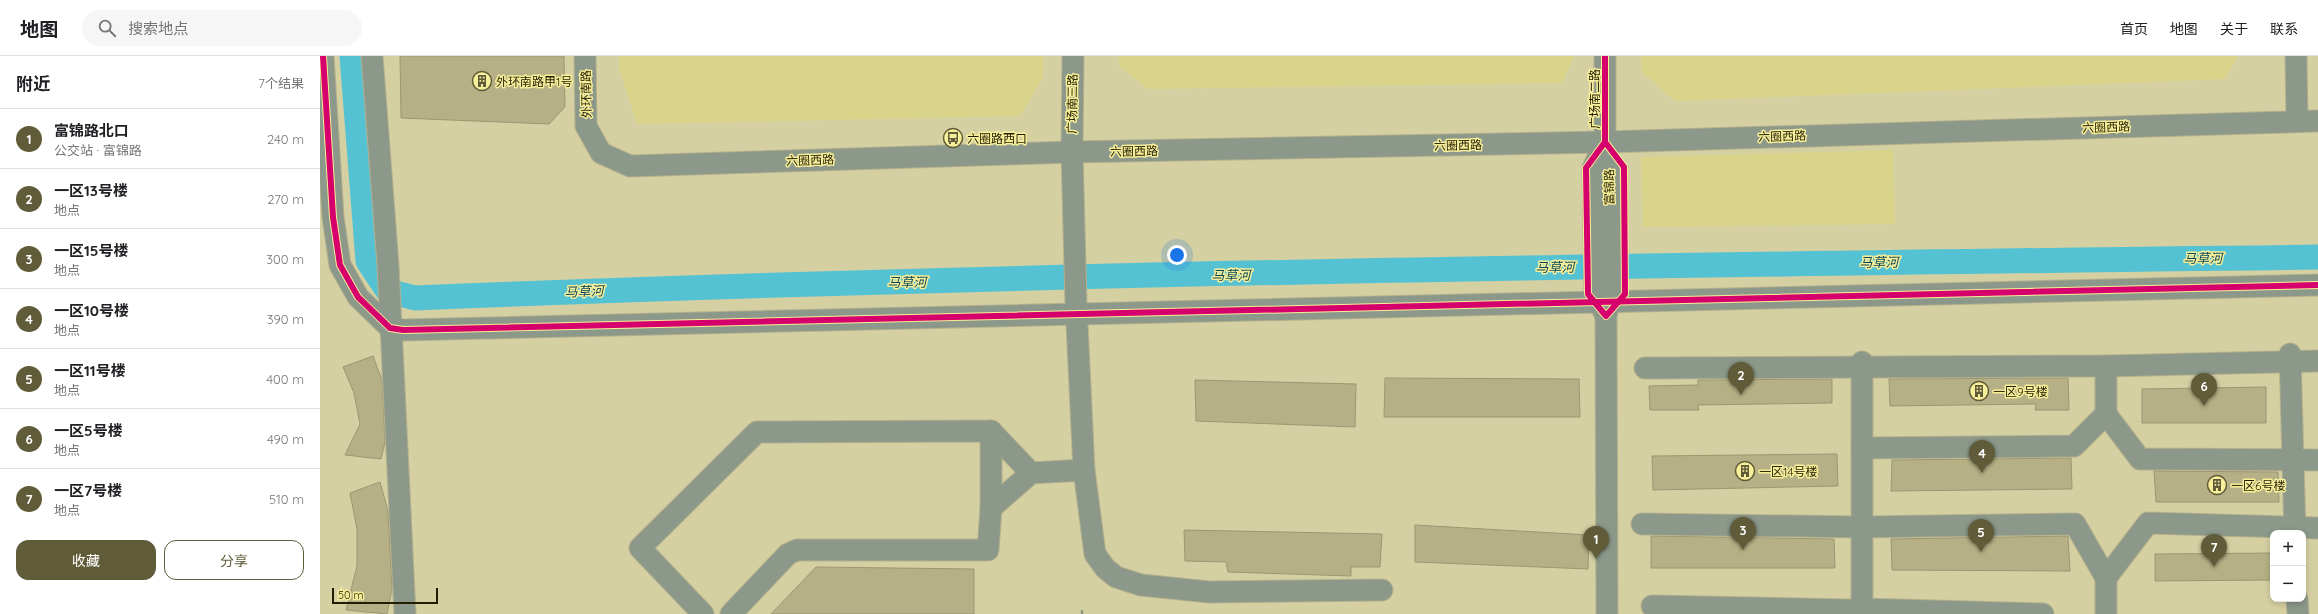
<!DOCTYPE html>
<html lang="zh">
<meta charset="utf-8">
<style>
:root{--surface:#fff;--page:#f6f6f6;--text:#202124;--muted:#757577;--line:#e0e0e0;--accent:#605c39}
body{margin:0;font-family:Quicksand,"Noto Sans SC",sans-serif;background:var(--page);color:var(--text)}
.controls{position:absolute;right:12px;bottom:12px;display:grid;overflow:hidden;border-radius:8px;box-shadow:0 2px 6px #0003}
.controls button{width:36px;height:36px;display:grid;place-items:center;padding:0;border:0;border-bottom:1px solid var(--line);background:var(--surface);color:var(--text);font:20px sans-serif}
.scale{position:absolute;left:12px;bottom:10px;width:106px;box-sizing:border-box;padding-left:4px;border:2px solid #211d00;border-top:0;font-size:11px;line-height:14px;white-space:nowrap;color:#211d00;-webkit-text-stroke:3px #f8ef9a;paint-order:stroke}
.you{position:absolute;left:857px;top:199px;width:14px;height:14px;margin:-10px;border:3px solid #fff;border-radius:50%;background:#1a73e8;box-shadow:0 0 0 6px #1a73e833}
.badge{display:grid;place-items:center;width:26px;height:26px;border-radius:50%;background:var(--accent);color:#fff;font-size:13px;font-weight:700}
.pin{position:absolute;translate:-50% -33px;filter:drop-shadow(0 1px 2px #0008)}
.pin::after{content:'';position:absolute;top:21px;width:14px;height:12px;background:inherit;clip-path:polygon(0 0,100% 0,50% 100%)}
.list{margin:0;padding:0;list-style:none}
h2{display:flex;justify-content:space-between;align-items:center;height:52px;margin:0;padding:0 16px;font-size:17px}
h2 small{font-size:13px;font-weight:400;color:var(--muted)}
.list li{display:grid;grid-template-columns:26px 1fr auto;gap:12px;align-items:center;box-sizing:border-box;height:60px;padding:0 16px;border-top:1px solid var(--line)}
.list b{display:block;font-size:15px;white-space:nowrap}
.list p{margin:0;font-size:13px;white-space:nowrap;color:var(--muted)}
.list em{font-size:13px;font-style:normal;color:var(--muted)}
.actions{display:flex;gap:8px;padding:12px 16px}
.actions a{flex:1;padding:9px 0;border:1px solid var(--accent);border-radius:12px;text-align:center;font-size:14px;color:var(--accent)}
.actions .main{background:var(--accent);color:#fff}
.icon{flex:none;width:22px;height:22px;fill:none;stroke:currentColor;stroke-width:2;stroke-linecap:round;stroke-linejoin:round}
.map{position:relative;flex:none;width:1998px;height:558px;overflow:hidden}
header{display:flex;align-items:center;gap:24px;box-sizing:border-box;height:56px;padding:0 20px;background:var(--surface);border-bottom:1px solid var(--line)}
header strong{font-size:19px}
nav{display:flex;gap:22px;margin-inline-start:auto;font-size:14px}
.search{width:280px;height:36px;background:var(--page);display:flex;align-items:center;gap:10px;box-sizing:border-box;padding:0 14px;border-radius:22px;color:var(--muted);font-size:15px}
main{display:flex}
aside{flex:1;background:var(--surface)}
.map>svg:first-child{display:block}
.built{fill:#dad38a}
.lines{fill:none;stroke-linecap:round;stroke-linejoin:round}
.river{stroke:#55c2d3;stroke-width:25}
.building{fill:#b5b085;stroke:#9b9772}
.minor-casing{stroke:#b4b08c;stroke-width:23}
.path{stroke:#939987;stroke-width:2.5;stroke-dasharray:4 2;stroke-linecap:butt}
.minor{stroke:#8b988a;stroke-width:21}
.cycleway-casing{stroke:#f8ef9a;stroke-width:8}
.cycleway{stroke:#d6006c;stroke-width:6}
.labels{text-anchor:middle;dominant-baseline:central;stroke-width:3;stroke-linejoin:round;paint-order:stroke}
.poi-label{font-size:12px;fill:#211d00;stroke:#f8ef9a;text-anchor:start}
.street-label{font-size:12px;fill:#211d00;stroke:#f8ef9a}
.water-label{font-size:13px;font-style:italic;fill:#064658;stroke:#f8ef9a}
</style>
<header>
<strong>地图</strong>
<div class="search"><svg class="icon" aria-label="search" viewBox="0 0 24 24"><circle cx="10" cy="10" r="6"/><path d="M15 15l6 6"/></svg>搜索地点</div>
<nav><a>首页</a><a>地图</a><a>关于</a><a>联系</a></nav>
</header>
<main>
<aside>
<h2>附近<small>7个结果</small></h2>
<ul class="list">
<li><span class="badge">1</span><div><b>富锦路北口</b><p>公交站 · 富锦路</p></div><em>240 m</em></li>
<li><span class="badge">2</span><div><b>一区13号楼</b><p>地点</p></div><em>270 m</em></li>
<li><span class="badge">3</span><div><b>一区15号楼</b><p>地点</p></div><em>300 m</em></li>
<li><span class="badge">4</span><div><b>一区10号楼</b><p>地点</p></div><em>390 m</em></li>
<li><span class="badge">5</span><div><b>一区11号楼</b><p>地点</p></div><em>400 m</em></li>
<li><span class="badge">6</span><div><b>一区5号楼</b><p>地点</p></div><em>490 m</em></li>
<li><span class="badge">7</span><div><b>一区7号楼</b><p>地点</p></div><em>510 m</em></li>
</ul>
<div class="actions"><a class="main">收藏</a><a>分享</a></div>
</aside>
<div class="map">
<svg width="1998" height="558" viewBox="0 0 1998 558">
<rect width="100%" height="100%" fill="#d5d0a2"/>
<!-- built -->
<g class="built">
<polygon points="299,0 723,0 723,22 700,60 317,68 299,12"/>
<polygon points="799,0 1254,0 1242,27 828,33 799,10"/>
<polygon points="1321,0 1918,0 1905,23 1355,45 1322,16"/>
<polygon points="1573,94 1575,168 1323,171 1321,101"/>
</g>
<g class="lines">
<!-- river -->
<path class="river" d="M 32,0 L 48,205 L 68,235 L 95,242 C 729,216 1364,209 1998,201"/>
</g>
<!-- building -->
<g class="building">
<polygon points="80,0 244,0 245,51 229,68 81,62"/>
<polygon points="53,300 62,324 65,386 61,403 25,399 40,368 34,337 23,311"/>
<polygon points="1065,322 1259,323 1260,361 1064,361"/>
<polygon points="1748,322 1749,354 1715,354 1716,348 1570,350 1569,323"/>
<polygon points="1512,323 1512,347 1378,349 1379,354 1330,354 1329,330 1378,329 1378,324"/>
<polygon points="875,324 1036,328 1035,371 876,365"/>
<polygon points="1946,331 1946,367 1822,367 1822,333"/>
<polygon points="1517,398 1518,430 1333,434 1332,400"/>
<polygon points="1751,402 1752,433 1571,435 1572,404"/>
<polygon points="1834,415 1958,416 1959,446 1836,446"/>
<polygon points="60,426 68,455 72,533 67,558 26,554 37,510 37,473 30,437"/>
<polygon points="1095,469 1269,479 1268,513 1095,506"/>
<polygon points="864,474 1062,478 1060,511 1031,511 1031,520 908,516 906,506 865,505"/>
<polygon points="1331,480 1514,483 1515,512 1331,512"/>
<polygon points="1748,480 1750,515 1572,514 1571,483"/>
<polygon points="1953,497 1953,524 1835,525 1835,498"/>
<polygon points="496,511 654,513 654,558 451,558"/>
</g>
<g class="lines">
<defs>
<g id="minor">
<polyline points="3,0 13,161 20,209 38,241 70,272 83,274 1998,229"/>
<polyline points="52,0 68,209 85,558"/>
<polyline points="265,0 266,70 281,97 310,110 752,96 1285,86 1998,65"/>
<polyline points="753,0 752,96 756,248 764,414 775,498 785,512 796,521 821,529 889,536 1062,534"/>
<polyline points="1285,0 1285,86 1289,112 1291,238 1286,260 1287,558"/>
<polyline points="1976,0 1977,65"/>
<polyline points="1285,258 1275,238 1273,112 1285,86"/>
<polyline points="1970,298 1975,477"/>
<polyline points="1542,306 1542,558"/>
<polyline points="1786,310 1786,358 1820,403 1998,404"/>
<polyline points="1325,312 1786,310 1998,305"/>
<polyline points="1542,392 1754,390 1786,358"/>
<polyline points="671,452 671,375"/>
<polyline points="1322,468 1542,471 1755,468 1786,522"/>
<polyline points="1977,543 1978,558"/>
<polyline points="1332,550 1530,554 1533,558"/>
<polyline points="1542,553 1723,558"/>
<polyline points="383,558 320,492 437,376 671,375 711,417"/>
<polyline points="411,558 468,498 477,494 668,494 671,452 711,417 764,414"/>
<polyline points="1786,558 1786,522 1828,467 1998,472"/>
</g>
</defs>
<!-- minor casing -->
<use href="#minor" class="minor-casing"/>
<!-- path -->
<polyline class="path" points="762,558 762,553"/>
<!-- minor -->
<use href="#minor" class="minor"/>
<defs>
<g id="cycleway">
<polyline points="3,0 13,161 20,209 38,241 70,272 83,274 1998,229"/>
<polyline points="1285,0 1285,86"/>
<polygon points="1285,86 1304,111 1305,238 1286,260 1268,238 1266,112"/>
</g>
</defs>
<!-- cycleway casing -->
<use href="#cycleway" class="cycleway-casing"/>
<!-- cycleway -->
<use href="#cycleway" class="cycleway"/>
</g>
<!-- icons -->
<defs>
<symbol id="building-ring" viewBox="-11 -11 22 22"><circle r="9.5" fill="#f8ef9a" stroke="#605c39" stroke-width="1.5"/><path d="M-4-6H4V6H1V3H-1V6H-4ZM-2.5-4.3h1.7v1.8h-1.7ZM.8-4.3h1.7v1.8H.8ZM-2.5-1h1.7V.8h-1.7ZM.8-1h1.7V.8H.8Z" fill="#605c39"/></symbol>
<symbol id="bus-ring" viewBox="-11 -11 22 22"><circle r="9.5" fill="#f8ef9a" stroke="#605c39" stroke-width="1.5"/><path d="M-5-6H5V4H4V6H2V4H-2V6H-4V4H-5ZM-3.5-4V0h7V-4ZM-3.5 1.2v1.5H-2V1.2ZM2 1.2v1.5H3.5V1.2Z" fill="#605c39"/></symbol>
</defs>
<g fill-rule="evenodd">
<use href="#building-ring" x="151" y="14" width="22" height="22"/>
<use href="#bus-ring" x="622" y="71" width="22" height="22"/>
<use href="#building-ring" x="1648" y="324" width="22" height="22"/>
<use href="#building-ring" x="1414" y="404" width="22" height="22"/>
<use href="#building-ring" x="1886" y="418" width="22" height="22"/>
</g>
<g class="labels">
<!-- poi labels -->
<g class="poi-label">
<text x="176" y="25">外环南路甲1号</text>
<text x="647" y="82">六圈路西口</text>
<text x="1673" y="335">一区9号楼</text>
<text x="1439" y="415">一区14号楼</text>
<text x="1911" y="429">一区6号楼</text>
</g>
<!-- street labels -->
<g class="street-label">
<text transform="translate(266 38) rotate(-91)">外环南路</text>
<text transform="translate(1274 43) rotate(-90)">广场南二路</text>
<text transform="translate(752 48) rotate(-89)">广场南三路</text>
<text transform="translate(1786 71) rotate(-2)">六圈西路</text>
<text transform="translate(1462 80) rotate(-2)">六圈西路</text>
<text transform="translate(1138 89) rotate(-1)">六圈西路</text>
<text transform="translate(814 95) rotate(-1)">六圈西路</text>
<text transform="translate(490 104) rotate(-2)">六圈西路</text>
<text transform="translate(1289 131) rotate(-91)">富锦路</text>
</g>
<!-- water labels -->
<g class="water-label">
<text transform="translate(1883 202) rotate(-1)">马草河</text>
<text transform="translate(1559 206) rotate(-1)">马草河</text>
<text transform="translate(1235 211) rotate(-1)">马草河</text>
<text transform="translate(911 219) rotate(-1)">马草河</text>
<text transform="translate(587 226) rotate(-1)">马草河</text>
<text transform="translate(264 235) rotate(-2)">马草河</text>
</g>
</g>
</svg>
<div class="controls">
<button>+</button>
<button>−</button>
</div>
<div class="scale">50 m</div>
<div class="you"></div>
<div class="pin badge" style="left:1276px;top:503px">1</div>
<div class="pin badge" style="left:1421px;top:339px">2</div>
<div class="pin badge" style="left:1423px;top:494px">3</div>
<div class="pin badge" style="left:1662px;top:417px">4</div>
<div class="pin badge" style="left:1661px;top:496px">5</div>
<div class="pin badge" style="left:1884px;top:350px">6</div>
<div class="pin badge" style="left:1894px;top:511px">7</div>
</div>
</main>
